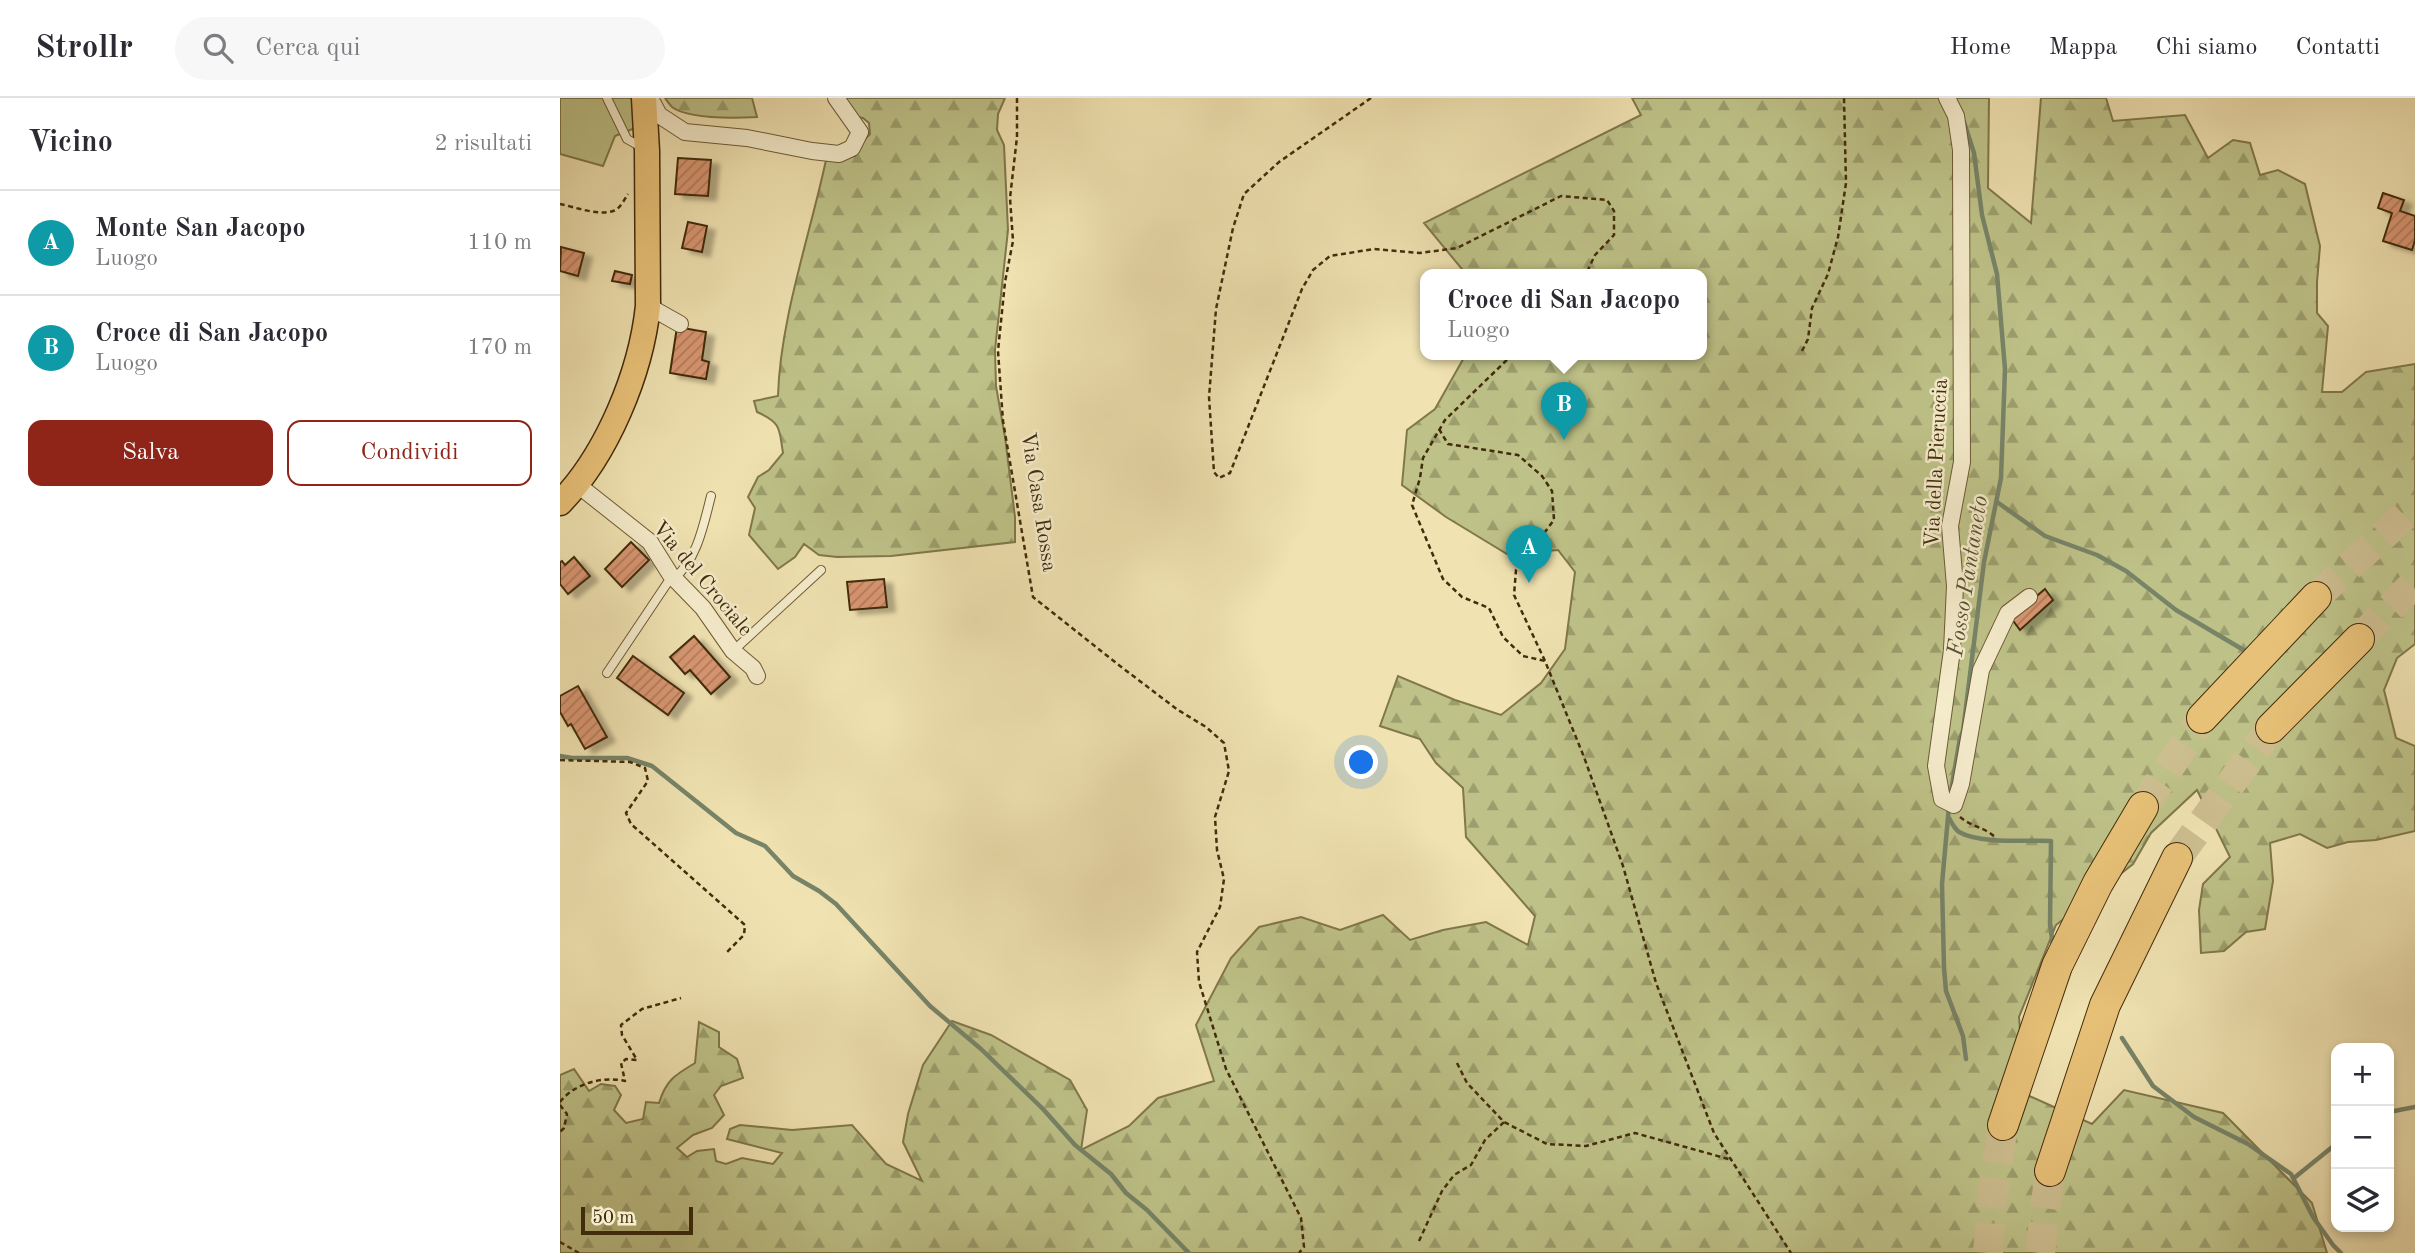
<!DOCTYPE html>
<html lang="it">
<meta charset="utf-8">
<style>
:root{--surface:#fff;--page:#f7f7f7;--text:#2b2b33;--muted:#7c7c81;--line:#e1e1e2;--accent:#8f2418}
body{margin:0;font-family:"Old Standard TT",serif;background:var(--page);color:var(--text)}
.controls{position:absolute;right:21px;bottom:21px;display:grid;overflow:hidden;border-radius:14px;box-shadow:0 4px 10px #0003}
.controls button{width:63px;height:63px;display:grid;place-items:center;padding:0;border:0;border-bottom:2px solid var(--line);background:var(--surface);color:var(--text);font:35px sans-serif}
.scale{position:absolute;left:21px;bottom:18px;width:112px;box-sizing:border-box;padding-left:7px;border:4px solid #422c0b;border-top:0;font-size:19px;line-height:24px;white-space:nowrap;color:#422c0b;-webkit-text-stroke:5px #f5eccc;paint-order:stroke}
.you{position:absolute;left:802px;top:665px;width:24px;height:24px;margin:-18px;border:5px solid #fff;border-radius:50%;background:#1a73e8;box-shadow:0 0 0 10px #1a73e833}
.badge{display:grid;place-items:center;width:46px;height:46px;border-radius:50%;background:var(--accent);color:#fff;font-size:23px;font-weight:700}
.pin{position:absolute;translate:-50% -58px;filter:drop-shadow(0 2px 4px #0008)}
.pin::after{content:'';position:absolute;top:37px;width:24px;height:21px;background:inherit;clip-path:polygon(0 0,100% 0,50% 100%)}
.popup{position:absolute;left:860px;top:171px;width:287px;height:91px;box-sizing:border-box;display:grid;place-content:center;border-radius:14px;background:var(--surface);filter:drop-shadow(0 2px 5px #0005);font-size:23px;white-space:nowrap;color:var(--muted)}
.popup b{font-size:26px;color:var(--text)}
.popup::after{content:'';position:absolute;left:50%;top:100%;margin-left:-14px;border:14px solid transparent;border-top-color:var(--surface)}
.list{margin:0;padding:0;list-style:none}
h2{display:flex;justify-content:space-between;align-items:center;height:91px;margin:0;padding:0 28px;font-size:30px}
h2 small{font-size:23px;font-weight:400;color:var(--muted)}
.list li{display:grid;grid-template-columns:46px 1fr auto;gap:21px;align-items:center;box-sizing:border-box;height:105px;padding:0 28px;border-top:2px solid var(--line)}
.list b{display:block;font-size:26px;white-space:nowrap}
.list p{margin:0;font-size:23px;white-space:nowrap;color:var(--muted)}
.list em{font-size:23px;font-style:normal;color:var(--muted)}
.actions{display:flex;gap:14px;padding:21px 28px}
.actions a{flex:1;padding:16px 0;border:2px solid var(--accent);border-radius:14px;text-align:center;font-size:24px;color:var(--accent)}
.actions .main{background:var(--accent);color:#fff}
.icon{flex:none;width:38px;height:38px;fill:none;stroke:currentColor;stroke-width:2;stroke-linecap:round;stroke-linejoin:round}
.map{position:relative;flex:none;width:1855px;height:1155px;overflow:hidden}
header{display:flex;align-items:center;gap:42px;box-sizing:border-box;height:98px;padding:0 35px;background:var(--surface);border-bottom:2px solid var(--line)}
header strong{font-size:33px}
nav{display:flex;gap:38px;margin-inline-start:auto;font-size:24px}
.search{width:490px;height:63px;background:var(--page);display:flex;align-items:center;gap:18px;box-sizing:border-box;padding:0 24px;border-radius:38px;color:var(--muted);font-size:26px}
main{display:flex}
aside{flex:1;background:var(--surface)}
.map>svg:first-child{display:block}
.forest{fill:url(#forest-firs);stroke:#80774a;stroke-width:2}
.garden{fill:#bec288;stroke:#80774a;stroke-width:2}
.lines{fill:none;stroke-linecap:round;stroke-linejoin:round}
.stream{stroke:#778468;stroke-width:4.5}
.building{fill:url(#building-hatch);stroke:#422c0b;stroke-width:2;filter:url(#shadow)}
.motorway-tunnel{stroke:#cdbe90;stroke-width:30;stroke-dasharray:30 15;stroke-linecap:butt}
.service-casing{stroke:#6e5a34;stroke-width:10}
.minor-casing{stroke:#6e5a34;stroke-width:18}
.primary-casing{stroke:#422c0b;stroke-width:27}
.motorway-casing{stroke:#422c0b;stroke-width:32}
.path{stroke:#422c0b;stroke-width:2.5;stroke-dasharray:5 3.5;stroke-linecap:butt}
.service{stroke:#f5eccc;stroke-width:8}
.minor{stroke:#f5eccc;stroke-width:16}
.primary{stroke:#e8c178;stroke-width:24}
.motorway{stroke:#e8c178;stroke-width:30}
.labels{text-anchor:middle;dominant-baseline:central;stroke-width:5;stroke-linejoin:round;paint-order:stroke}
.street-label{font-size:21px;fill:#422c0b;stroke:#f5eccc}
.water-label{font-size:23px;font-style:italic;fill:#585132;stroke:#f5eccc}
</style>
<header>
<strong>Strollr</strong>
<div class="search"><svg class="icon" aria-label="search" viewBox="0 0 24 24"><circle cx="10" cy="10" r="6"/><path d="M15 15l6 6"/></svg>Cerca qui</div>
<nav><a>Home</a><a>Mappa</a><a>Chi siamo</a><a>Contatti</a></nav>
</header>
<main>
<aside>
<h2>Vicino<small>2 risultati</small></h2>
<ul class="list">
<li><span class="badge" style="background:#0f9aa8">A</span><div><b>Monte San Jacopo</b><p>Luogo</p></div><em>110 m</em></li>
<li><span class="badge" style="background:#0f9aa8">B</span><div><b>Croce di San Jacopo</b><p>Luogo</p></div><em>170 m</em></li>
</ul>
<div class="actions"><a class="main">Salva</a><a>Condividi</a></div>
</aside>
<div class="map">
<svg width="1855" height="1155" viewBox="0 0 1855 1155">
<defs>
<pattern id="forest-firs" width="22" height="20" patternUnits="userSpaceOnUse" patternTransform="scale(1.75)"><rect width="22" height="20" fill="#bec288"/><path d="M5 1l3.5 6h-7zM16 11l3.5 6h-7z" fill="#9c9e6d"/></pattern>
<pattern id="building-hatch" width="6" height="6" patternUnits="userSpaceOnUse" patternTransform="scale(1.75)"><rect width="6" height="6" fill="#d89671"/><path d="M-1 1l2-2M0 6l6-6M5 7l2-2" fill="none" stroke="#b17b5b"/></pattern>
<filter id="shadow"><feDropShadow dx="8" dy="4.5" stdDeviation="2" flood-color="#0004"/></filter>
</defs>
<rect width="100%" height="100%" fill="#f0e2b1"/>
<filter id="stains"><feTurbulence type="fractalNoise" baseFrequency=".00286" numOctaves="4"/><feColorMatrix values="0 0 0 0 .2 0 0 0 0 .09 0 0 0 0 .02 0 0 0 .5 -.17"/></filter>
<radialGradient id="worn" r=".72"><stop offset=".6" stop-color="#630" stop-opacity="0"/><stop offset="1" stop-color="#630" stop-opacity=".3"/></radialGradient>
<!-- forest -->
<g class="forest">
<path d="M 105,0 L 192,0 L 197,19 C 176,20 129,22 112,9 C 109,6 107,3 105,0 Z"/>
<path d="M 281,0 L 445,0 L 438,16 L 437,32 L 444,47 L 448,132 L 435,252 L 436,288 L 445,339 L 455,419 L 455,444 L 331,458 L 277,459 L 259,457 L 244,446 L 235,459 L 218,471 L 189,437 L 195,410 L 188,399 L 198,379 L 209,372 L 223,355 C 219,331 222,325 197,314 L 194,303 L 218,298 C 220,222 250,137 266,62 L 295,58 L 297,49 L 310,36 L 309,25 L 303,20 L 297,19 Z"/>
<path d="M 1072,0 L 1429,0 L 1428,90 L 1471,125 L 1481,0 L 1546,0 L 1553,23 L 1625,17 L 1648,60 L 1673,42 L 1690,45 L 1700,77 L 1718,72 L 1745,86 L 1760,148 L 1757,184 L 1757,215 L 1768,228 L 1762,294 L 1782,294 L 1806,274 L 1855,266 L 1855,546 L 1837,560 L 1824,592 L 1836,640 L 1855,648 L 1855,733 L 1816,742 L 1788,744 L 1767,750 L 1740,736 L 1710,745 L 1713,783 L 1705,831 L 1686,834 L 1664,853 L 1641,855 L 1639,812 L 1643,786 L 1670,759 L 1637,692 L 1591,735 L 1573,766 L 1496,827 L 1459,919 L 1465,996 L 1532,1026 L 1564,992 L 1663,1015 L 1752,1105 L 1767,1155 L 0,1155 L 0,977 L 14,971 L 29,993 L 41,986 L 55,988 L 61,997 L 54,1012 L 66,1025 L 83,1021 L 86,1004 L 99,1005 C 106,982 115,977 135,965 L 139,924 L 159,934 L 159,949 L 177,961 L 183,980 L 161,988 L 154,997 L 164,1017 L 152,1030 L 133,1037 L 117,1050 L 127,1059 L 137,1053 L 154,1051 L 156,1063 L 166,1066 L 182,1060 L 213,1066 L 222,1055 L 167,1041 L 170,1031 L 180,1027 L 232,1032 L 292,1027 L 326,1066 L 362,1083 L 343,1044 L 348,1016 L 363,967 L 392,923 L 431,937 L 510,982 L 527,1012 L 521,1052 L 569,1028 L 598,1000 L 654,983 L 636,927 L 671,860 L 699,829 L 741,819 L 780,832 L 823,817 L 850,842 L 883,832 L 926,824 L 968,847 L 975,818 L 906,739 L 903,690 L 876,665 L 860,641 L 820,628 L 838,578 L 895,602 L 941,617 L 981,585 L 1005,551 L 1015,474 L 998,452 L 947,456 L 886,419 L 842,387 L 847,332 L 875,311 L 906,256 L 1142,256 L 1142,176 L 906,176 L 864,125 L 1081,17 Z"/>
</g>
<!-- garden -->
<polygon class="garden" points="0,0 73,0 75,30 55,38 43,68 0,56"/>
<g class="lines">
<!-- stream -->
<g class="stream">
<polyline points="1437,404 1485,438 1537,457 1566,473 1616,512 1687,554"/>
<polyline points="0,658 12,660 67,660 92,668 176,735 205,748 233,778 259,793 276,806 370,908 421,951 483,1011 515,1047 551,1076 566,1095 587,1112 629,1155"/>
<polyline points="1390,699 1400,640 1403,633 1424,464 1441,380 1445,271 1437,176 1422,117 1414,55 1404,24"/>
<polyline points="1389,708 1382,786 1384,870 1386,893 1403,938 1406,961"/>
<path d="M 1389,720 C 1392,725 1394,730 1399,734 C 1420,746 1467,742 1491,743 L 1490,826 L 1493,848"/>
<polyline points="1562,940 1593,988 1634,1019 1688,1046 1731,1076 1753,1119 1773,1147 1781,1155"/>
<polyline points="1829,1014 1855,1009"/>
<polyline points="1734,1080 1776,1046"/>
</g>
</g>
<!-- building -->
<g class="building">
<polygon points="118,60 151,62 148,98 115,96"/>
<polygon points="1823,95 1844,102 1840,113 1855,118 1855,142 1852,152 1823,143 1832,115 1818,110"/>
<polygon points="128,124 147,128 142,154 122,150"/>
<polygon points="1,149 24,155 18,178 0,173"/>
<polygon points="55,173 72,177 70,186 52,183"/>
<polygon points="117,229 146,234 142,262 149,264 146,281 110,275"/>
<polygon points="71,444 89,462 62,489 45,471"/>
<polygon points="14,459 30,478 8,496 0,486 0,464 2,463 5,467"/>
<polygon points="324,481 327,509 290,512 287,484"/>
<polygon points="1485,491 1493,502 1460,532 1451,520"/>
<polygon points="134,538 170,579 151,596 130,572 125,576 110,559"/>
<polygon points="73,558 124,595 108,617 57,580"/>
<polygon points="18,588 47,639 25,651 11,626 8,628 0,614 0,598"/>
</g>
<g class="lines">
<!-- motorway-tunnel -->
<g class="motorway-tunnel">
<polyline points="1756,499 1855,408"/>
<polyline points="1799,541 1855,485"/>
<polyline points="1583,709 1642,620"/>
<polyline points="1617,760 1711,630"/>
<polyline points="1428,1155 1432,1102 1443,1027"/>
<polyline points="1480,1155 1490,1073"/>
</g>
<defs>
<g id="service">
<polyline points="47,0 67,41 83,50"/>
<path d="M 114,480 C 137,463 144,425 151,398"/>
<polyline points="173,553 261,472"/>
<polyline points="47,575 112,478"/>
</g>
<g id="minor">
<polyline points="90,0 99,17 125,34 187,40 252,53 279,56 292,50 300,34 276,0"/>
<polyline points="1387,0 1396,18 1401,52 1402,364 1390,428 1395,488 1392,552 1376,668 1382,701 1394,707 1401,686 1421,572 1448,515 1469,499"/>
<polyline points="88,208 120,226"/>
<polyline points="18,387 90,444 110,476 143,510 173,553 193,570 197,578"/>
</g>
<path id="primary" d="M 0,405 C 47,357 81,275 88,208 L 87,53 L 84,0"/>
<g id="motorway">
<polyline points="1642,620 1756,499"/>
<polyline points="1711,630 1799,541"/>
<polyline points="1443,1027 1497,868 1538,785 1583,709"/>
<polyline points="1490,1073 1545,907 1617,760"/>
</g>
</defs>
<!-- service casing -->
<use href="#service" class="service-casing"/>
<!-- minor casing -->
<use href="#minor" class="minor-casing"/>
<!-- primary casing -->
<use href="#primary" class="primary-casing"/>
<!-- motorway casing -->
<use href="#motorway" class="motorway-casing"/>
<!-- path -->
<g class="path">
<polyline points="457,0 457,39 450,100 453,143 445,184 438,253 443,323 473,499 560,568 618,612 646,629 664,645 669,673 655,719 657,752 664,781 660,809 637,854 639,884 666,971 741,1120 744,1149 739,1155"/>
<polyline points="811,0 719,64 684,96 673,130 656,211 649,299 654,374 659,380 670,375 742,191 753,172 770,158 814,151 860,155 897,150 1001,98 1047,102 1054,113 1054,137 1035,157 1026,176"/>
<path d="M 0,106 C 15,109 38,118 53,113 C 60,111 64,102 68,96"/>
<polyline points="1242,253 1248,241 1252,210 1268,176 1278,139 1286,85 1284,0"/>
<polyline points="953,256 885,322 863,360 860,380 852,407 883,481 902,499 929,510 943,539 963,558 985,563"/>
<polyline points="879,331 888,346 958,357 982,378 992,393 994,422 956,472 954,497 985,563 1024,659 1063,768 1096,885 1154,1035 1231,1155"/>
<polyline points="0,662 70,664 85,670 88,683 66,715 71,726 185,827 184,837 167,854"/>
<path d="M 1400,719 C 1412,729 1424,729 1435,739"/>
<polyline points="897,965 907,985 944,1024 987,1046 1026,1048 1075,1035 1172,1062"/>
<path d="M 0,1004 C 15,985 43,978 65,983 L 61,965 L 66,961 L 77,962 L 62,937 L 61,927 L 82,911 L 121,900"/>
<polyline points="0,1007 7,1016 4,1030 0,1034"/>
<polyline points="859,1143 882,1093 894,1077 911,1067 925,1042 944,1024"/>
<polyline points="0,1144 19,1155"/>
</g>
<!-- service -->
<use href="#service" class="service"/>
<!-- minor -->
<use href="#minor" class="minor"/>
<!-- primary -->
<use href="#primary" class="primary"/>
<!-- motorway -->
<use href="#motorway" class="motorway"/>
</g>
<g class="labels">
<!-- street labels -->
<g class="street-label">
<text transform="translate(1377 365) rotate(-87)">Via della Pieruccia</text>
<text transform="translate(478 404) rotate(81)">Via Casa Rossa</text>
<text transform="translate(142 481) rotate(50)">Via del Crociale</text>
</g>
<!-- water labels -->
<g class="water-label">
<text transform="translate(1408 478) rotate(-81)">Fosso Pantaneto</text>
</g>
</g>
<rect width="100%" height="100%" filter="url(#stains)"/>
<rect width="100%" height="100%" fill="url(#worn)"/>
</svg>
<div class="controls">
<button>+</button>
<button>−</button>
<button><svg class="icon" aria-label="layers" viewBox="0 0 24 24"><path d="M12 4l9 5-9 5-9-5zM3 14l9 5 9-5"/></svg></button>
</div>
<div class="scale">50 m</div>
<div class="you"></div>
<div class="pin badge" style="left:969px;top:485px;background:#0f9aa8">A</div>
<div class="pin badge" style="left:1004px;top:342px;background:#0f9aa8">B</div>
<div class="popup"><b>Croce di San Jacopo</b>Luogo</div>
</div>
</main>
